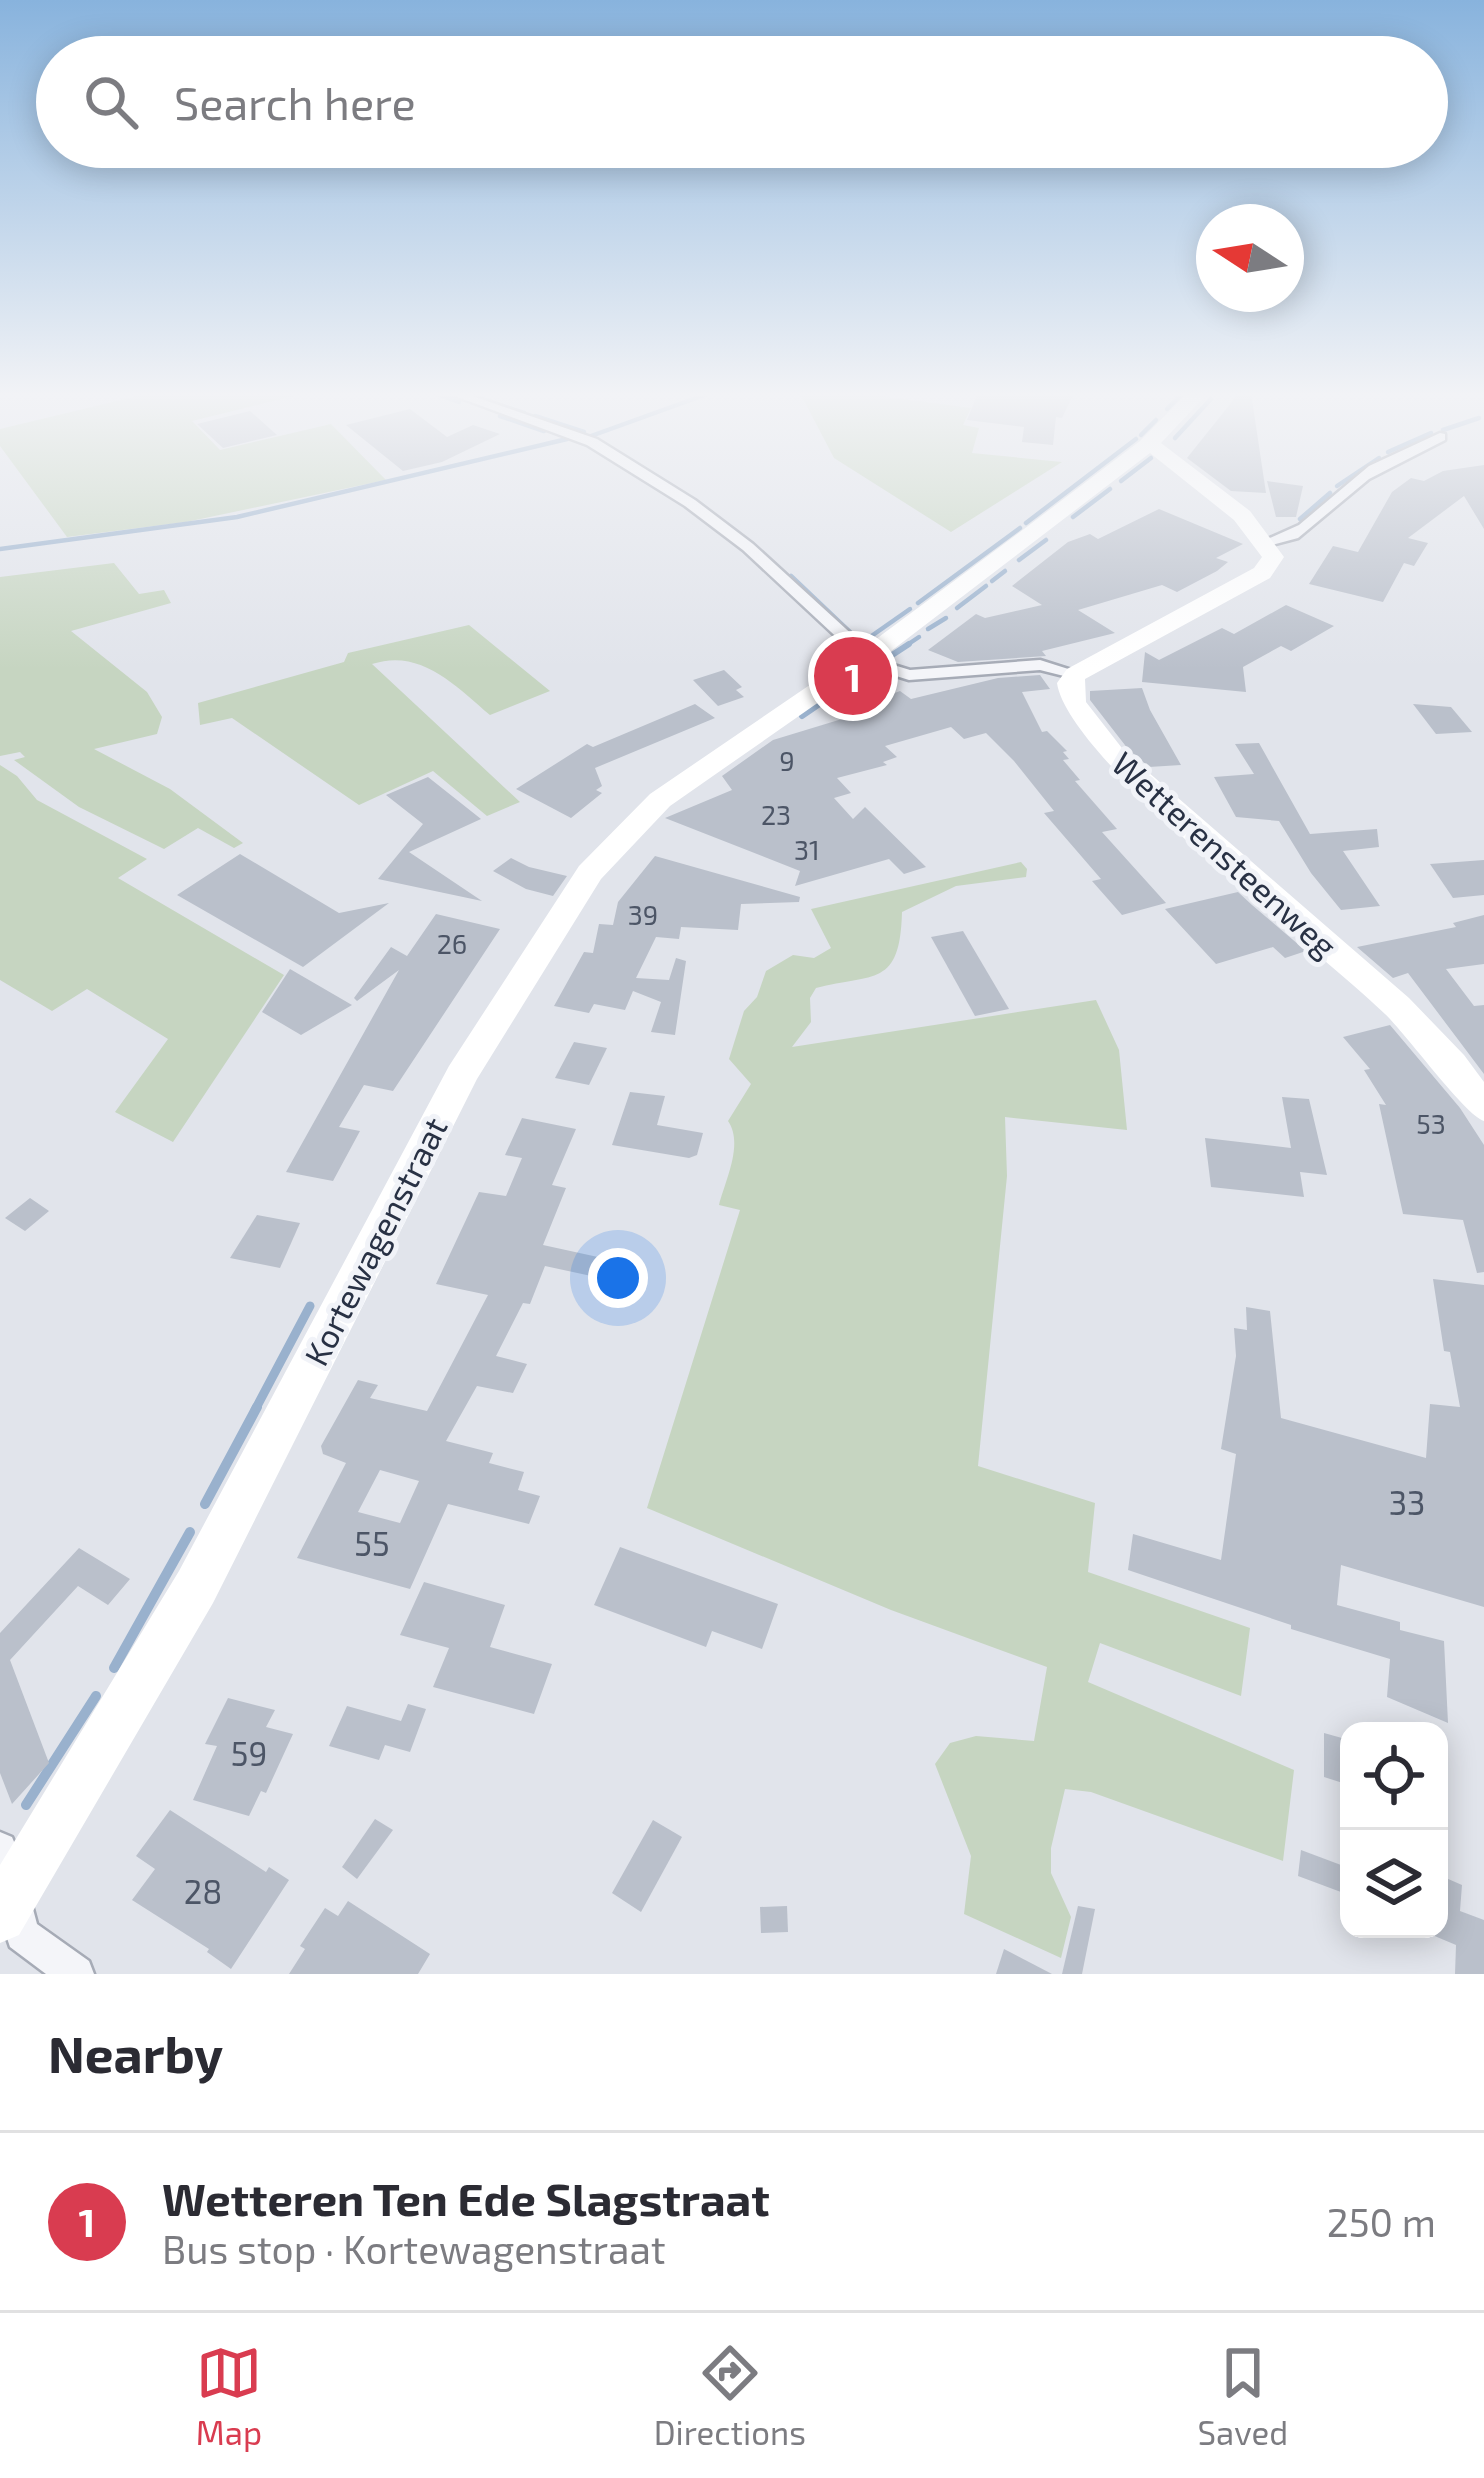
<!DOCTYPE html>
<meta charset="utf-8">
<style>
:root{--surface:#fff;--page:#f7f7f7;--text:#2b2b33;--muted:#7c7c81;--line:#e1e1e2;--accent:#d93c50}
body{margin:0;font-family:"Exo 2",sans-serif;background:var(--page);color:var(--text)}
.controls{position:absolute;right:36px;bottom:36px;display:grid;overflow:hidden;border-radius:24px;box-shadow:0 6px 30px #0003}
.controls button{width:108px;height:108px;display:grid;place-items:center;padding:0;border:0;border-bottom:3px solid var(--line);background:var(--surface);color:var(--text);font:60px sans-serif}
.compass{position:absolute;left:1196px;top:204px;width:108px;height:108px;border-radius:50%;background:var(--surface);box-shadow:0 6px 30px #0003;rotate:282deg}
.you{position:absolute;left:618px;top:1278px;width:42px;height:42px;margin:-30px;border:9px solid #fff;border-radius:50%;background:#1a73e8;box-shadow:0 0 0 18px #1a73e833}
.badge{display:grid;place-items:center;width:78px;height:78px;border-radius:50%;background:var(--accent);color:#fff;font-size:39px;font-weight:700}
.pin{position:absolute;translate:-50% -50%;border:6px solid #fff;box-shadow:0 3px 12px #0006}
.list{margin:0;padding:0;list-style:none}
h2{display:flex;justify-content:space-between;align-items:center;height:156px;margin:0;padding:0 48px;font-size:51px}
h2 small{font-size:39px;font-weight:400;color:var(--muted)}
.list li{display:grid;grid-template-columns:78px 1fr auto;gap:36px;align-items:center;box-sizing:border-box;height:180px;padding:0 48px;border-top:3px solid var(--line)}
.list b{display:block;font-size:45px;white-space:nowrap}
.list p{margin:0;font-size:39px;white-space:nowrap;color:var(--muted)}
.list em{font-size:39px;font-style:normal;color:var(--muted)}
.icon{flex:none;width:66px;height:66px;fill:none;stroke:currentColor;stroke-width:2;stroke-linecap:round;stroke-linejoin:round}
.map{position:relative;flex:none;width:1484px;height:1974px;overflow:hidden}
.search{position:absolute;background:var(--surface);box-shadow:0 6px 30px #0003;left:36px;right:36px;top:36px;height:132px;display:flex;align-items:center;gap:30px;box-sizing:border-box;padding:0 42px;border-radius:66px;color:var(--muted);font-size:45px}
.sheet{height:336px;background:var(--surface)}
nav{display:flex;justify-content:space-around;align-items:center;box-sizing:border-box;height:168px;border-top:3px solid var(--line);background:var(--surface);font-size:33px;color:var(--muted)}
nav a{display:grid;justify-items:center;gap:6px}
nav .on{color:var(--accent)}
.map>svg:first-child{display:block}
.green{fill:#c6d5c1}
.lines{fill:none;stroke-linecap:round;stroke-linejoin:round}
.stream-far3{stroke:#99b1cd;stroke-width:4.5}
.stream-far2{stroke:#99b1cd;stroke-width:6}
.stream-far1{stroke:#99b1cd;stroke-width:9}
.stream{stroke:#99b1cd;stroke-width:10}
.building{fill:#bac0cb;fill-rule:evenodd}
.street-casing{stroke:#a6abb6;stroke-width:5}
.street{fill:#f4f5f9;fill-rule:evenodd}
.secondary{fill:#fff;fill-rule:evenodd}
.labels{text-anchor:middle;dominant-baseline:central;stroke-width:10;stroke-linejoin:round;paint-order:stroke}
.number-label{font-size:27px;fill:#4c5566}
.street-label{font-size:33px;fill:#283144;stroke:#f1f3f8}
.near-number-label{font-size:33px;fill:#4c5566}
</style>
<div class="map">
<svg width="1484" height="1974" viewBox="0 0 1484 1974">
<rect width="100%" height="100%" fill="#e1e4eb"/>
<!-- green -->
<g class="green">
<polygon points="150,393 305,393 192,421 220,450 331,424 386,480 186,522 67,537 0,446 0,429"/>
<polygon points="800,393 858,393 971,408 963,425 979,428 972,453 1062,462 951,532 834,458"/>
<polygon points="114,563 139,594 164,590 171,603 71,631 147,692 162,717 157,734 94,749 170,789 243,843 234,848 198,828 164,849 79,807 14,760 25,757 20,752 0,756 0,577"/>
<path d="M 469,625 L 550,691 L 490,715 C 455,685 420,648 372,664 L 520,802 L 487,816 L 433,771 L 359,805 L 232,718 L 200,725 L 198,703 L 344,662 L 348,653 Z"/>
<polygon points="0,765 17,776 37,800 147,859 118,878 284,975 173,1142 115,1112 168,1039 87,989 52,1011 0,980"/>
<path d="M 1021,862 L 1027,869 L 1026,877 L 956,886 L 902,912 C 900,988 874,973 816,988 L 810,998 L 811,1022 L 792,1047 L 1096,1000 L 1119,1050 L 1127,1130 L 1005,1117 L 1007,1176 L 978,1466 L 1095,1503 L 1088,1572 L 1250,1628 L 1241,1696 L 1100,1643 L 1088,1682 L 1294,1770 L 1283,1861 L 1091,1792 L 1065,1789 L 1051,1848 L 1051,1873 L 1071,1917 L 1061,1958 L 964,1914 L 971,1856 L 935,1764 L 950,1743 L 976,1736 L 1034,1741 L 1047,1667 L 891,1610 L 647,1508 L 740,1210 L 719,1205 C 725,1181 744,1144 728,1121 L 751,1084 L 729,1059 L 744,1011 L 757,997 L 766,971 L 793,955 L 814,958 L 831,948 L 811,909 Z"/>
</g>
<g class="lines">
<!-- stream-far3 -->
<g class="stream-far3">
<polyline points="463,393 524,413"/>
<polyline points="439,395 459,402"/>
<polyline points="1167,409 1180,396"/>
<polyline points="500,416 544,431"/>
<polyline points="535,416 584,432"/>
<polyline points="1443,430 1479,418"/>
<polyline points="1141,435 1156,420"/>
<polyline points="591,436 710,393"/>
<polyline points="1175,438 1211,399"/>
<polyline points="1388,452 1431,433"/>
<polyline points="1121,481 1151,458"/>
<polyline points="1337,486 1379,458"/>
<polyline points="1073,517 1110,489"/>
<polyline points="1300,519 1330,493"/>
<polyline points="1026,523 1136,439"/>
<polyline points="0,549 237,517 567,439"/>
<polyline points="1019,560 1046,540"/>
<polyline points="791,576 852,634"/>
<polyline points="992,581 1005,571"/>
<polyline points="918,603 1020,528"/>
<polyline points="957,608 986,586"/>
<polyline points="928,629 946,618"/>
<polyline points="870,637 910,609"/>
<polyline points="904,647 919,637"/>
</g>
<!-- stream-far2 -->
<g class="stream-far2">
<polyline points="894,666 883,661 909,644"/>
<polyline points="802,716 856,679"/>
</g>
<!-- stream-far1 -->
<polyline class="stream-far1" points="255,1410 310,1306"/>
<!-- stream -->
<g class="stream">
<polyline points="205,1504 257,1407"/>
<polyline points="114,1668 190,1532"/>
<polyline points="26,1805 96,1696"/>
</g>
</g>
<!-- building -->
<g class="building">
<polygon points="978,393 1074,393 1062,418 1056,417 1053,445 1022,442 1024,427 967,420"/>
<polygon points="1239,393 1251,393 1266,493 1231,491 1187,458"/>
<polygon points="410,409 447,437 473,425 500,434 442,462 403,471 346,425"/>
<polygon points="250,411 277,435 223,448 197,424"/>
<polygon points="1484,465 1484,529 1464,496 1408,538 1428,543 1414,566 1404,563 1383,602 1309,584 1333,546 1358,552 1392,492 1411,478 1424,481 1443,471"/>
<polygon points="1267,481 1303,486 1296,517 1276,517"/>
<polygon points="1159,509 1243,544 1216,558 1228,562 1217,571 1177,592 1162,585 1078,610 1115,633 1042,651 1046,656 958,662 928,650 976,614 985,618 1042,605 1012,586 1068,542 1090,534 1098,539"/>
<polygon points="1286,605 1334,626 1291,651 1281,646 1243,667 1246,692 1142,682 1145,652 1159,660 1222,628 1234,634"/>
<polygon points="724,670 742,687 736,690 744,697 718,706 693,680"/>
<polygon points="1040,675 1050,689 1022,692 1042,732 1047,731 1067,751 1063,752 1069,759 1063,760 1080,780 1075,781 1117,829 1102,832 1166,903 1122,915 1092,881 1101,879 1044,813 1054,811 1014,761 986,733 964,739 951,727 885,746 897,757 883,762 887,765 837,778 851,793 834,798 853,819 865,807 926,867 904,874 889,859 795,886 800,871 665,818 732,790 722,776 773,740 878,708 871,702 900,691 911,699 998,678"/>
<polygon points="1142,688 1150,710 1181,765 1149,767 1128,749 1090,700 1090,691"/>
<polygon points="695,704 715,718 595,768 602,786 596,790 602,793 571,818 516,789 587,744 593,747"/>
<polygon points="1413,704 1451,707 1472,732 1436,734"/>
<polygon points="1259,743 1310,834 1377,829 1379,847 1343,851 1380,906 1341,910 1311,873 1279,821 1236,817 1214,777 1254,774 1235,744"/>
<polygon points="428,777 481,819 409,852 482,901 378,879 423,824 386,795"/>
<polygon points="240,854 339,913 389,903 303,967 177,895"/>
<polygon points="655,856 800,897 799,902 741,904 738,930 681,927 679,939 656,937 636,978 669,980 676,958 686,961 675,1035 651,1032 661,1002 633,991 625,1010 594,1004 589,1013 554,1006 584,952 593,953 599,924 613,925 618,902"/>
<polygon points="511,858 529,867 567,876 553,896 526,889 493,871"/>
<polygon points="1484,860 1484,895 1453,898 1430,864"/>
<polygon points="1238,892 1252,905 1306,951 1285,958 1273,947 1216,964 1165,909"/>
<polygon points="436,914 500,929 393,1091 364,1085 339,1127 360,1131 333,1181 286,1172 399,970 357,1001 354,998 391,947 407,956"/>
<polygon points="1484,915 1484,964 1446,969 1474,1006 1484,1005 1484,1074 1408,973 1393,978 1357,947 1456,927 1453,923"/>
<polygon points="963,931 1009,1009 975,1016 931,937"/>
<polygon points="290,969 352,1005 301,1035 262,1012"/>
<polygon points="1390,1025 1460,1108 1484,1145 1484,1272 1477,1273 1463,1220 1403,1214 1379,1104 1386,1105 1364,1070 1370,1069 1343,1037"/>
<polygon points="574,1042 607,1048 589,1085 555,1078"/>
<polygon points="630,1092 665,1096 657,1125 703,1133 697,1155 689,1158 612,1145"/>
<polygon points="1282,1097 1309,1099 1327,1175 1300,1172 1304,1197 1211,1187 1205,1138 1291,1148"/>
<path d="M 522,1118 L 576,1129 L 552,1185 L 566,1188 L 543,1245 L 639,1266 L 633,1285 L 545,1266 L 530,1304 L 523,1303 L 496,1356 L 527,1364 L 513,1393 L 477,1386 L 446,1441 L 493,1453 L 489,1463 L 524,1472 L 518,1490 L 540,1496 L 529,1524 L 448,1504 L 410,1589 L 297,1558 L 346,1463 L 323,1454 L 321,1446 L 358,1380 L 378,1385 L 370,1398 L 427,1411 L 488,1295 L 436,1284 L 479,1192 L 506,1196 L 522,1158 L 505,1155 ZM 380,1470 L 419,1481 L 400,1523 L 358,1512 Z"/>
<polygon points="30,1198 49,1211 25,1231 5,1218"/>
<polygon points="257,1215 300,1223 280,1268 230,1258"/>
<polygon points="1433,1279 1484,1285 1484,1607 1341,1565 1337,1605 1400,1622 1400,1630 1444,1641 1448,1723 1387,1697 1390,1659 1291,1629 1291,1625 1128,1570 1133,1534 1221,1560 1236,1454 1221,1449 1236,1356 1234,1328 1247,1330 1246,1307 1270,1311 1281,1418 1426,1458 1430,1404 1460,1407 1450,1352 1444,1351"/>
<polygon points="620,1547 778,1604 762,1649 712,1631 706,1647 594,1605"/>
<polygon points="79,1548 130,1579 108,1605 78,1586 10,1660 49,1763 12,1804 0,1773 0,1633"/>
<polygon points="424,1582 505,1605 490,1647 552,1664 534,1714 433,1687 449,1648 400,1635"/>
<polygon points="228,1698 275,1710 266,1727 293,1734 266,1793 261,1791 249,1816 193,1800 217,1746 205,1744"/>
<polygon points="408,1704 426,1709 410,1752 385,1745 379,1760 329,1746 347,1706 401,1721"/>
<polygon points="1324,1733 1349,1740 1349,1785 1324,1777"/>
<polygon points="170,1810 266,1872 269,1867 289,1880 231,1969 207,1952 209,1949 132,1900 155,1869 136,1856"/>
<polygon points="375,1819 393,1830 357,1879 342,1867"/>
<polygon points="653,1820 682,1837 641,1912 612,1893"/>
<polygon points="1301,1850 1349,1868 1349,1895 1298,1876"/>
<polygon points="1439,1875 1462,1885 1460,1911 1484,1920 1484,1974 1455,1974 1456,1945 1418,1929 1439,1929"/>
<polygon points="348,1901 430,1954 418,1974 289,1974 305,1949 300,1946 325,1908 338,1916"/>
<polygon points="787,1906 788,1932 761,1933 760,1907"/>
<polygon points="1078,1906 1095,1909 1082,1974 1062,1974"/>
<polygon points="1004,1949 1052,1974 996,1974"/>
</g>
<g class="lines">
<defs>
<g id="street">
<polygon points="447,393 464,393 597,439 695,500 753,544 857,639 881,653 873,658 845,645 743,550 685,506 587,445"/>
<polygon points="1440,433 1445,434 1445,440 1369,479 1298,538 1268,546 1261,542 1299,525 1369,466"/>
<polygon points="861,655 910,670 1040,660 1084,674 1076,679 1040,670 909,680 855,663 853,660"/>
<polygon points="0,1832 12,1837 17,1849 37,1924 89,1961 94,1974 46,1974 10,1947 0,1917"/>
</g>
</defs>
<!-- street casing -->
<use href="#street" class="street-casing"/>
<!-- street -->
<use href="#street" class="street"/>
<!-- secondary -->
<path class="secondary" d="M 1187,393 L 1208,393 L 1161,443 L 1250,511 L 1284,557 L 1270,578 L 1085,679 L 1086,702 L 1125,752 L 1409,998 L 1464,1055 L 1484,1082 L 1484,1121 C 1465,1115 1407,1035 1385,1014 C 1319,950 1068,759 1057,683 L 1067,669 L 1254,568 L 1262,557 L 1234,520 L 1150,453 L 882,658 L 670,806 L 601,879 L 477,1079 L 213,1603 L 19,1935 L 0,1943 L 0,1865 L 179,1571 L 449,1066 L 579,866 L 650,794 L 864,648 L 1028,526 L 1140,441 Z"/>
</g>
<!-- sky -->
<linearGradient id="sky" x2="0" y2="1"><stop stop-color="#88b3dd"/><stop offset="0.59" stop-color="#f2f3f6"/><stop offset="1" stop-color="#f2f3f6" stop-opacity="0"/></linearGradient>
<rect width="1484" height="669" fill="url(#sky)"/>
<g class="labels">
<!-- number labels -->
<g class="number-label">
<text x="787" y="760">9</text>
<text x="776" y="814">23</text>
<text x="807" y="849">31</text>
<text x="643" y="914">39</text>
<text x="452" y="943">26</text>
<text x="1431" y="1123">53</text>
</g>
<!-- street labels -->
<g class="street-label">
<text transform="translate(1225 854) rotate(42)">Wetterensteenweg</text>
<text transform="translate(375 1241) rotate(-63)">Kortewagenstraat</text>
</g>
<!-- near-number labels -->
<g class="near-number-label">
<text x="1407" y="1502">33</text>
<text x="372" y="1543">55</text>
<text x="249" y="1753">59</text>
<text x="203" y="1891">28</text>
</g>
</g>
</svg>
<div class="controls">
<button><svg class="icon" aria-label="locate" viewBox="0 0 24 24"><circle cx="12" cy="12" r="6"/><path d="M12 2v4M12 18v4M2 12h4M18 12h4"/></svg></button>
<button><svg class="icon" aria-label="layers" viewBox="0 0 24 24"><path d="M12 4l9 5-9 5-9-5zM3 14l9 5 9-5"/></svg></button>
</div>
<svg class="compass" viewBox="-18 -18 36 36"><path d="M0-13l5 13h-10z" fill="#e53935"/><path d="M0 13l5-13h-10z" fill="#7c7c81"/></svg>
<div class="you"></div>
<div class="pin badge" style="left:853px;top:676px">1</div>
<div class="search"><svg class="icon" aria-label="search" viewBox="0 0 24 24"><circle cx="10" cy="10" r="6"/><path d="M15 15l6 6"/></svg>Search here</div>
</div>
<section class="sheet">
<h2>Nearby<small></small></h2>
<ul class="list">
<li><span class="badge">1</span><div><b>Wetteren Ten Ede Slagstraat</b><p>Bus stop · Kortewagenstraat</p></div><em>250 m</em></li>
</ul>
</section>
<nav>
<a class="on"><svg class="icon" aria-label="map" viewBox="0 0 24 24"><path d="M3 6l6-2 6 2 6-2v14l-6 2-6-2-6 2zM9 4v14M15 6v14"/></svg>Map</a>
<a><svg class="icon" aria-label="directions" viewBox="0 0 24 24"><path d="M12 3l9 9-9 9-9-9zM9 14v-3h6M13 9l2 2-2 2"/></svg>Directions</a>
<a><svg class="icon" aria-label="saved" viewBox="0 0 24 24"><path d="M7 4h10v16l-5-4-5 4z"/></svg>Saved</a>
</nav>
